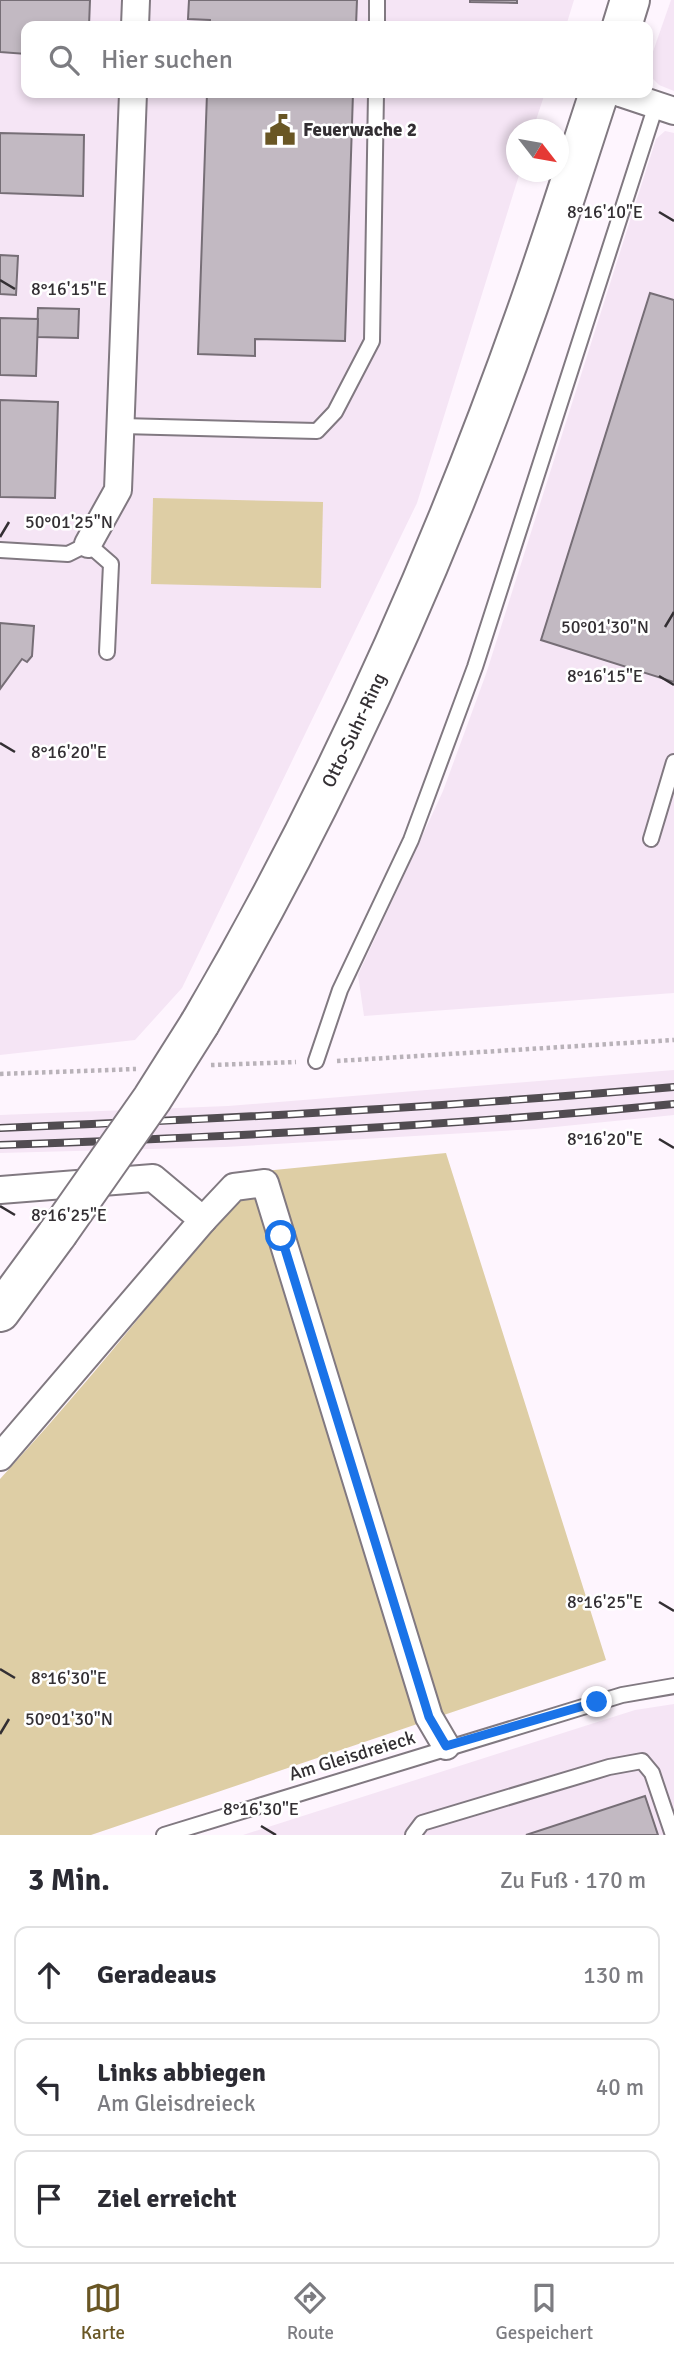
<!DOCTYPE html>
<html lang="de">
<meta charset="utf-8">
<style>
:root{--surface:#fff;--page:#f7f7f7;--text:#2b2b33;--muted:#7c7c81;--line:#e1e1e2;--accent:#695624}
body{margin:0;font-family:Signika,sans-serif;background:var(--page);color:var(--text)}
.compass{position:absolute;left:506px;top:119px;width:63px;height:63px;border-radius:50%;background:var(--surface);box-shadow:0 4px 10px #0003;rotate:121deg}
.stop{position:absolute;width:21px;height:21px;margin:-16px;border:5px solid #1a73e8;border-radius:50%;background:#fff}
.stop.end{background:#1a73e8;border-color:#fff;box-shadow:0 2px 7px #0008}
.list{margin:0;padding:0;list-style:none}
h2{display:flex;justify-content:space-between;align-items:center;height:91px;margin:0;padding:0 28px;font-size:30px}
h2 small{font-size:23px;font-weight:400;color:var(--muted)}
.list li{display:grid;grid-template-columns:46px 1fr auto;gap:21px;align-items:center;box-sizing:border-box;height:98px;margin:0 14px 14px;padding:0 14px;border:2px solid var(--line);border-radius:14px}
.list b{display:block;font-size:26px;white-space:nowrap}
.list p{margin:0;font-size:23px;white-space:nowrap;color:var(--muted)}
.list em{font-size:23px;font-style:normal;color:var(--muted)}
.icon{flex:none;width:38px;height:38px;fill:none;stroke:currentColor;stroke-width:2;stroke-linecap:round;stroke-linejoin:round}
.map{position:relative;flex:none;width:674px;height:1835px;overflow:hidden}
.search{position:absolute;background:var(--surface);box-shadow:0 4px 10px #0003;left:21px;right:21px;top:21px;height:77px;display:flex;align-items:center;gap:18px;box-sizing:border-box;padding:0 24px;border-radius:14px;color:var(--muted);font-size:26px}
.sheet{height:427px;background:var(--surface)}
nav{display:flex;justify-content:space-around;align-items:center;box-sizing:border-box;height:98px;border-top:2px solid var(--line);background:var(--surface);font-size:19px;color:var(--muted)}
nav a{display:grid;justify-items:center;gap:4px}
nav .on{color:var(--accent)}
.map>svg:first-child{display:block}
.built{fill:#f5e5f5}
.green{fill:#decea5}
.building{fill:#c2b9c2;stroke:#766e76;stroke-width:2}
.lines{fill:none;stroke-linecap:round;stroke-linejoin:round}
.lane-casing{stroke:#817981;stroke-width:18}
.street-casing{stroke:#817981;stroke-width:30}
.secondary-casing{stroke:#817981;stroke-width:42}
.path{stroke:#b9b2b9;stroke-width:4.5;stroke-dasharray:3.5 3.5;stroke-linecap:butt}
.lane{stroke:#fff;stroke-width:14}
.street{stroke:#fff;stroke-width:26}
.secondary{stroke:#fff;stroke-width:38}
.rail-casing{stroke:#514c51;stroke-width:8}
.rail{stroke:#fff;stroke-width:5;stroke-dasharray:16;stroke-linecap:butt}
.secondary-bridge-casing{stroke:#817981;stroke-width:42;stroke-linecap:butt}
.secondary-bridge{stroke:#fff;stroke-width:38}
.route{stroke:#1a73e8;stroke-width:9}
.ticks{fill:none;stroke:#332f33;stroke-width:2.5}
.labels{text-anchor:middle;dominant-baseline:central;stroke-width:5;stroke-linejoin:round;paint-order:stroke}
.poi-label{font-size:19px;font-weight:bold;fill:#332f33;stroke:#fff;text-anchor:start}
.street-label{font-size:19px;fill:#332f33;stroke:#fff}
.ticks-label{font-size:18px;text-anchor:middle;fill:#332f33;stroke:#fff;stroke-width:5;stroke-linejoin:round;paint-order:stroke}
</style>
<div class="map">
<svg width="674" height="1835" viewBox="0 0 674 1835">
<rect width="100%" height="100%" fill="#fef5fe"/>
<!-- built -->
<g class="built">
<polygon points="0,0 574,0 566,26 26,26 26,93 545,93 533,129 516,130 516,172 520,172 417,503 182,988 135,1040 0,1055"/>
<polygon points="671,0 674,0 674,91 659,85 648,74 648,66"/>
<polygon points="665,131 674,133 674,993 364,1016 358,975 443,791 486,674 656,139"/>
<polygon points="674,1070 674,1115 535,1129 225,1147 0,1153 0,1115 228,1106"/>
<polygon points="674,1704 674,1835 243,1835 635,1710"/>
</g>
<!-- green -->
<g class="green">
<polygon points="153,498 323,502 321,588 151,584"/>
<path d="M 446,1153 L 606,1660 L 91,1835 L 0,1835 L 0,1479 C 90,1381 173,1278 254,1172 Z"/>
</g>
<!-- building -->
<g class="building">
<polygon points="0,0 90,0 89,26 26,26 26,54 0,52"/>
<polygon points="189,0 357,0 356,26 210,26 210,20 188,19"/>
<polygon points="470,0 517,0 517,3 470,2"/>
<polygon points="207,93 353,93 345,341 255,339 255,356 198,354"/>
<polygon points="0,133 84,135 83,196 0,193"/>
<polygon points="0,255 18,256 16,295 0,294"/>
<polygon points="650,293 674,300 674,682 541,640"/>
<polygon points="38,308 79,309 78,338 37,337"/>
<polygon points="0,318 38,319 36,376 0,375"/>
<polygon points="0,400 58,402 55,498 0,497"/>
<polygon points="0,623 34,626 32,656 27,662 22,659 0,689"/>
<polygon points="645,1796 658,1835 526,1835"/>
</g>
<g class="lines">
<defs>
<g id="lane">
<polyline points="377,26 377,0"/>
<polyline points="122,426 317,431 335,412 372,341 376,93"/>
<polyline points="0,550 68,554 88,544 111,564 107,652"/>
<polyline points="651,839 674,762"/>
<polyline points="316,1061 340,990 411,840 475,667 656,105"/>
<polyline points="164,1835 622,1695 674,1686"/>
<polyline points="413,1835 422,1823 609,1767 642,1761 652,1773 673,1835"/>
</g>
<g id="street">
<polyline points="135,26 136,0"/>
<polyline points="620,93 674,111"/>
<polyline points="88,544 118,490 133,93"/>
<polyline points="0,1190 153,1178 203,1220 0,1457"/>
<polyline points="203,1220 234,1187 265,1183 429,1717 446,1746"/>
</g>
<g id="secondary">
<polyline points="622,26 630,0"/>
<path id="s1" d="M 200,1023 C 332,798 439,559 526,313 C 552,240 575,166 599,93"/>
<polyline points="0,1312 58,1233"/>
</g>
</defs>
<!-- lane casing -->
<use href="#lane" class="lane-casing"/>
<!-- street casing -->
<use href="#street" class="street-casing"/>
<!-- secondary casing -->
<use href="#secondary" class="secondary-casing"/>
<!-- path -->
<g class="path">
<polyline points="337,1061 674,1040"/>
<polyline points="211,1065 296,1062"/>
<polyline points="0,1074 136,1069"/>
</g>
<!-- lane -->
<use href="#lane" class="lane"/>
<!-- street -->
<use href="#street" class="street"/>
<!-- secondary -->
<use href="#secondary" class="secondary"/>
<defs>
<g id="rail">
<path d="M 0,1128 C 225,1119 450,1107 674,1087"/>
<path d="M 0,1145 C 225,1137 450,1126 674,1104"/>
</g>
</defs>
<!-- rail casing -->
<use href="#rail" class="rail-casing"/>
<!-- rail -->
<use href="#rail" class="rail"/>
<defs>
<polyline id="secondary-bridge" points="58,1233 152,1099 200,1023"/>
</defs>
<!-- secondary-bridge casing -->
<use href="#secondary-bridge" class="secondary-bridge-casing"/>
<!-- secondary-bridge -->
<use href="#secondary-bridge" class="secondary-bridge"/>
</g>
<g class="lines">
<!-- route -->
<polyline class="route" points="281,1236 429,1717 446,1746 597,1702"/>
</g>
<!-- ticks -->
<path class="ticks" d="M 659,212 L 674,221M 0,280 L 15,289M 0,537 L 9,522M 665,627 L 674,612M 659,676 L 674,685M 0,743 L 15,752M 659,1139 L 674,1148M 0,1206 L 15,1215M 659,1602 L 674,1611M 0,1669 L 15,1678M 0,1734 L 9,1719M 261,1826 L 276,1835"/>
<!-- icons -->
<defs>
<symbol id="civic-bare" viewBox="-9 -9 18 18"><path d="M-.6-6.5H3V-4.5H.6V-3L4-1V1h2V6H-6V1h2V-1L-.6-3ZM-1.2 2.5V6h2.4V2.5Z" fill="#695624" stroke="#fff" stroke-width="2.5" paint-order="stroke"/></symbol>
</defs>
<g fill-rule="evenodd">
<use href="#civic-bare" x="258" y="108" width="44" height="44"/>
</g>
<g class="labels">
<!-- poi labels -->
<g class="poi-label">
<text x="303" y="130">Feuerwache 2</text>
</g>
<!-- street labels -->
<g class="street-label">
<text stroke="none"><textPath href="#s1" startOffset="331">Otto-Suhr-Ring</textPath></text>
<text transform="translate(352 1756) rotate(-17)">Am Gleisdreieck</text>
</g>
</g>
<g class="ticks-label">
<text x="605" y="218">8°16'10"E</text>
<text x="69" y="295">8°16'15"E</text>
<text x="69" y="528">50°01'25"N</text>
<text x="605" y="633">50°01'30"N</text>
<text x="605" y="682">8°16'15"E</text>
<text x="69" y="758">8°16'20"E</text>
<text x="605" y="1145">8°16'20"E</text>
<text x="69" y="1221">8°16'25"E</text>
<text x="605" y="1608">8°16'25"E</text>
<text x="69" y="1684">8°16'30"E</text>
<text x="69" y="1725">50°01'30"N</text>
<text x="261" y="1815">8°16'30"E</text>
</g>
</svg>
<svg class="compass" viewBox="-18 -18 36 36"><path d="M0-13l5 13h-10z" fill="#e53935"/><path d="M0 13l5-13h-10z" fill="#7c7c81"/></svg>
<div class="stop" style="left:281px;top:1236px"></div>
<div class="stop end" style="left:597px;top:1702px"></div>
<div class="search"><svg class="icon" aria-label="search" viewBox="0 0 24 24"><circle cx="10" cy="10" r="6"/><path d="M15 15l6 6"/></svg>Hier suchen</div>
</div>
<section class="sheet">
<h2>3 Min.<small>Zu Fuß · 170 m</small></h2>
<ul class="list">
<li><svg class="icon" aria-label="ahead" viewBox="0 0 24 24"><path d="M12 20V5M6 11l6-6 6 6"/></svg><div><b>Geradeaus</b></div><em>130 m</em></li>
<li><svg class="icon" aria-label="left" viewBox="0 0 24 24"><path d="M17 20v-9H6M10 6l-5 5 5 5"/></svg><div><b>Links abbiegen</b><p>Am Gleisdreieck</p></div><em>40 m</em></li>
<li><svg class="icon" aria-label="arrive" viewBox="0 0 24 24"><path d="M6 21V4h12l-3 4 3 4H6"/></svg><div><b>Ziel erreicht</b></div></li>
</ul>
</section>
<nav>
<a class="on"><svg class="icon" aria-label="map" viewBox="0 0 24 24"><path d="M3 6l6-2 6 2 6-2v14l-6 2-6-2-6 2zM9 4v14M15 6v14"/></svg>Karte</a>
<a><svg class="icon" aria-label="directions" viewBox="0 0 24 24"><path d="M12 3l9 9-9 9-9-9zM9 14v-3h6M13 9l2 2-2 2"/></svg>Route</a>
<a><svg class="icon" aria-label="saved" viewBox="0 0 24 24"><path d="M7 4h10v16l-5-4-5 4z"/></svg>Gespeichert</a>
</nav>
